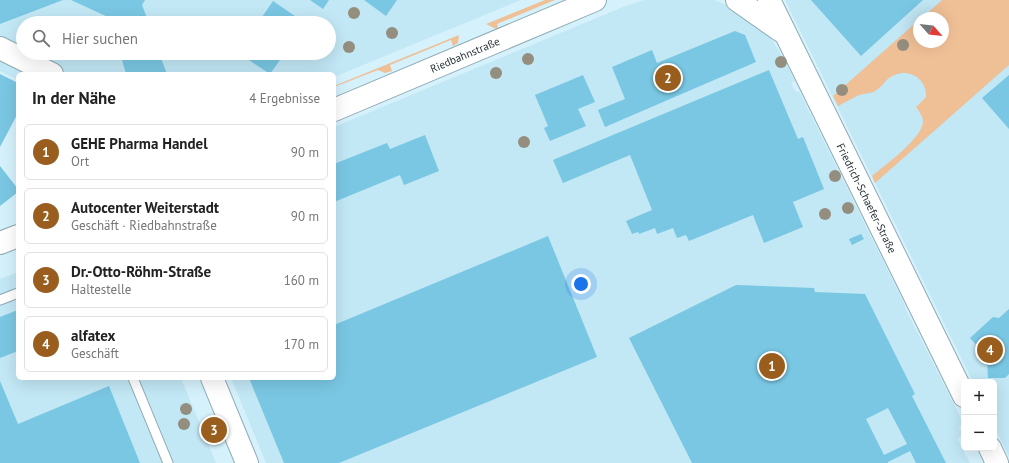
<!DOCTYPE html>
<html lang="de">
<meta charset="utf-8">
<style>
:root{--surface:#fff;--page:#f2f2f2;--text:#222;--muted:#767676;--line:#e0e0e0;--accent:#995d1e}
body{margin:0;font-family:"PT Sans",sans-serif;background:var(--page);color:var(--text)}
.controls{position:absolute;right:12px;bottom:12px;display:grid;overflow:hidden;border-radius:6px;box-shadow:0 4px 16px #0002}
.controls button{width:36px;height:36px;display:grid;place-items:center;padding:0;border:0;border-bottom:1px solid var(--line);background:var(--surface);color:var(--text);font:20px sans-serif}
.compass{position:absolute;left:913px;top:12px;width:36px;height:36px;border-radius:50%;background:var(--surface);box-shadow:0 4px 16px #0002;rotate:117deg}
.you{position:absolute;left:581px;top:284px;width:14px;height:14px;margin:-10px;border:3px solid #fff;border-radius:50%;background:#1a73e8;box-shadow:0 0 0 6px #1a73e833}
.badge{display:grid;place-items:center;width:26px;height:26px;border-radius:50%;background:var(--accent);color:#fff;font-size:13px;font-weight:700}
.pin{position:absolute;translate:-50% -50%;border:2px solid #fff;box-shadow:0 1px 4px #0006}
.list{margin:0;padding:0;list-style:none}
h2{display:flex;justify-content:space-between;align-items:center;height:52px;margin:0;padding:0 16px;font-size:17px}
h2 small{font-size:13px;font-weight:400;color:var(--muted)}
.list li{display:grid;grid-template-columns:26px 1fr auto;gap:12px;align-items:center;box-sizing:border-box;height:56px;margin:0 8px 8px;padding:0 8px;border:1px solid var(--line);border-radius:6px}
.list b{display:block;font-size:15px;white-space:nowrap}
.list p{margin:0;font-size:13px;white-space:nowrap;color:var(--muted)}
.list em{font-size:13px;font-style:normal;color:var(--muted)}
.icon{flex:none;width:22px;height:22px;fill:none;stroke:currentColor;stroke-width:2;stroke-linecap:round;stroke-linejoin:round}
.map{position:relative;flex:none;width:1009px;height:463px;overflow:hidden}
.search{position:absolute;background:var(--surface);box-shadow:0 4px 16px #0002;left:16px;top:16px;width:320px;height:44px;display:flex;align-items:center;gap:10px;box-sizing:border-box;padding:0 14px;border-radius:22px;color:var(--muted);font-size:15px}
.panel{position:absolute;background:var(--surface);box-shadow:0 4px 16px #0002;left:16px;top:72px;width:320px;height:308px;border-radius:6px}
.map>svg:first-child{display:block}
.built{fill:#c2e7f5;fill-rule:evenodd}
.green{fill:#efbf96}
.building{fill:#7ac7e3;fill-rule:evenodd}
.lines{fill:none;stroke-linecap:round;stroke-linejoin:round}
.lane-casing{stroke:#8faab4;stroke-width:11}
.secondary-casing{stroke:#8faab4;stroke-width:24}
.lane{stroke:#fff;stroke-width:9}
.secondary{stroke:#fff;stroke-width:22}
.tree{fill:#948e7f}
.labels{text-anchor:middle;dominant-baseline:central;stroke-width:3.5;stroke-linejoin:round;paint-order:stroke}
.street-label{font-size:11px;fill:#283337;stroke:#f5fafd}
</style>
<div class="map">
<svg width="1009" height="463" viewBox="0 0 1009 463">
<rect width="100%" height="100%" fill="#d5f2fc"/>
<!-- built -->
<g class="built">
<path d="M 0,0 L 521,0 L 334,77 L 334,74 L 18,74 L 18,80 L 0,71 ZM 23,23 L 329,23 L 329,53 L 23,53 Z"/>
<polygon points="644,0 714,0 734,8 770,37 784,59 795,81 791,83 796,92 799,91 905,305 905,308 963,422 959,427 962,433 958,439 970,463 266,463 231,378 334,378 334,127 623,7"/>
<path d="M 785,0 L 1009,0 L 1009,457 L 994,426 L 994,382 L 973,382 ZM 919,18 L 943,18 L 943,42 L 919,42 Z"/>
<polygon points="18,272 18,378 181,378 216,463 0,463 0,279"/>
</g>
<!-- green -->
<g class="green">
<polygon points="545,0 555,0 497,24 498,28 496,29 486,24"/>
<path d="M 942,0 L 1009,0 L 1009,65 L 875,183 L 872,176 C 884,166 924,137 923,121 C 923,116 919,111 916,107 L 926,97 C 927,77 906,66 889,78 C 884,82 881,88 875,91 C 870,94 863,93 857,96 C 851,99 844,103 838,106 L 833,96 L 919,20 L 919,42 L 943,42 L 943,18 L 922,18 Z"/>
<polygon points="459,35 458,43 453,46 451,40 390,65 392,71 385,73 378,70 334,87 334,86"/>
</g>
<!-- building -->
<g class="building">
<polygon points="0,0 63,0 0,24"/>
<polygon points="71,0 145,0 142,5 149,23 110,23 108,17"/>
<polygon points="310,0 329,0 323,9"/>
<polygon points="364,0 397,0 386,16"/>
<polygon points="811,0 923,0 861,56"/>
<polygon points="273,1 305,23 258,23"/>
<polygon points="735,31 745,35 756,62 605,127 598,110 625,99 612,67 652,50 657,63"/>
<polygon points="120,53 159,53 167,74 126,74"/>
<polygon points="238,53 285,53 270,74"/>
<polygon points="769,70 798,139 803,137 824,189 793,202 803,227 764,243 753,215 689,241 686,235 677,238 673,228 657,234 655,228 639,234 638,232 632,234 626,221 652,210 630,155 563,183 553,160"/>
<polygon points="0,74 18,83 18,113 0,147"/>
<polygon points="583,75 595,102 578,109 586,126 550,141 544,128 548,126 535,95"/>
<polygon points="1009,75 1009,129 982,98"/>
<polygon points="425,135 439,171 404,185 400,175 334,202 334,164 387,143 390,149"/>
<polygon points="0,166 18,189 18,192 0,206"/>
<polygon points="861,234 864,239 852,245 849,239"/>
<polygon points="548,236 597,357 339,463 284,463 249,378 334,378 334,325"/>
<path d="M 736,285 L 814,288 L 815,292 L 865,294 L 915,394 L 912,396 L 946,463 L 916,463 L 910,451 L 888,462 L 888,463 L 692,463 L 629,338 ZM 888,408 L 907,444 L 884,455 L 866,419 Z"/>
<polygon points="1009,309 1009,374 1005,378 988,378 987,357 970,338 993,317 999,318"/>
<polygon points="18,310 18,351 0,358 0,317"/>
<polygon points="0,381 18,424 109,386 140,463 0,463"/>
</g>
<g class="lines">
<defs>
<g id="lane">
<polyline points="0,300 18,293"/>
<polyline points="133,378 168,463"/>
</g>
<g id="secondary">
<polyline points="737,0 781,31"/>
<path id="s1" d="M 769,0 L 964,396"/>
<polyline points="0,48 52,74"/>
<path id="s2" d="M 334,110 L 595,0"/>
<polyline points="0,243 18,236"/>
<polyline points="212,378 247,463"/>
<polyline points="990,448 997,463"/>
</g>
</defs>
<!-- lane casing -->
<use href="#lane" class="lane-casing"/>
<!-- secondary casing -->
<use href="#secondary" class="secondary-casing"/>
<!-- lane -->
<use href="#lane" class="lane"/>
<!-- secondary -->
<use href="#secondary" class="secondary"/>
</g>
<!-- trees -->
<g class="tree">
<circle cx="354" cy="13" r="6"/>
<circle cx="392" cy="33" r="6"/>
<circle cx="903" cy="45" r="6"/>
<circle cx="349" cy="47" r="6"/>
<circle cx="528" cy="59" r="6"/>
<circle cx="781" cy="62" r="6"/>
<circle cx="496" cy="73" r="6"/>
<circle cx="842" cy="90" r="6"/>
<circle cx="524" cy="142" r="6"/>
<circle cx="835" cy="176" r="6"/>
<circle cx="848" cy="208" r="6"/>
<circle cx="825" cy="214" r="6"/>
<circle cx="186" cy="409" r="6"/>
<circle cx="184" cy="424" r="6"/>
</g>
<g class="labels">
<!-- street labels -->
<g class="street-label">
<text stroke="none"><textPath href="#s2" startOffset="142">Riedbahnstraße</textPath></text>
<text stroke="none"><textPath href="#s1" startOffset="221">Friedrich-Schaefer-Straße</textPath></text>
</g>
</g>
</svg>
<div class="controls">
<button>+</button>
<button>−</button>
</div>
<svg class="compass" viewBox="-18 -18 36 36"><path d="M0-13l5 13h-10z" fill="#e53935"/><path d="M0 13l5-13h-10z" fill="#767676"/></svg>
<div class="you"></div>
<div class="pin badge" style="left:772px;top:366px">1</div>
<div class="pin badge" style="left:668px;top:78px">2</div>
<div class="pin badge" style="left:214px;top:430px">3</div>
<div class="pin badge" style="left:990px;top:350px">4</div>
<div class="search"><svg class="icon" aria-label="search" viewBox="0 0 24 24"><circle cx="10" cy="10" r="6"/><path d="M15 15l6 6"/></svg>Hier suchen</div>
<section class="panel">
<h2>In der Nähe<small>4 Ergebnisse</small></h2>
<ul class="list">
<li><span class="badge">1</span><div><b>GEHE Pharma Handel</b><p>Ort</p></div><em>90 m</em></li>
<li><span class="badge">2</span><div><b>Autocenter Weiterstadt</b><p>Geschäft · Riedbahnstraße</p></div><em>90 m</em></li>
<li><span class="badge">3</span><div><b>Dr.-Otto-Röhm-Straße</b><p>Haltestelle</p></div><em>160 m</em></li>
<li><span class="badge">4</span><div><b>alfatex</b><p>Geschäft</p></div><em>170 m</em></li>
</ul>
</section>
</div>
